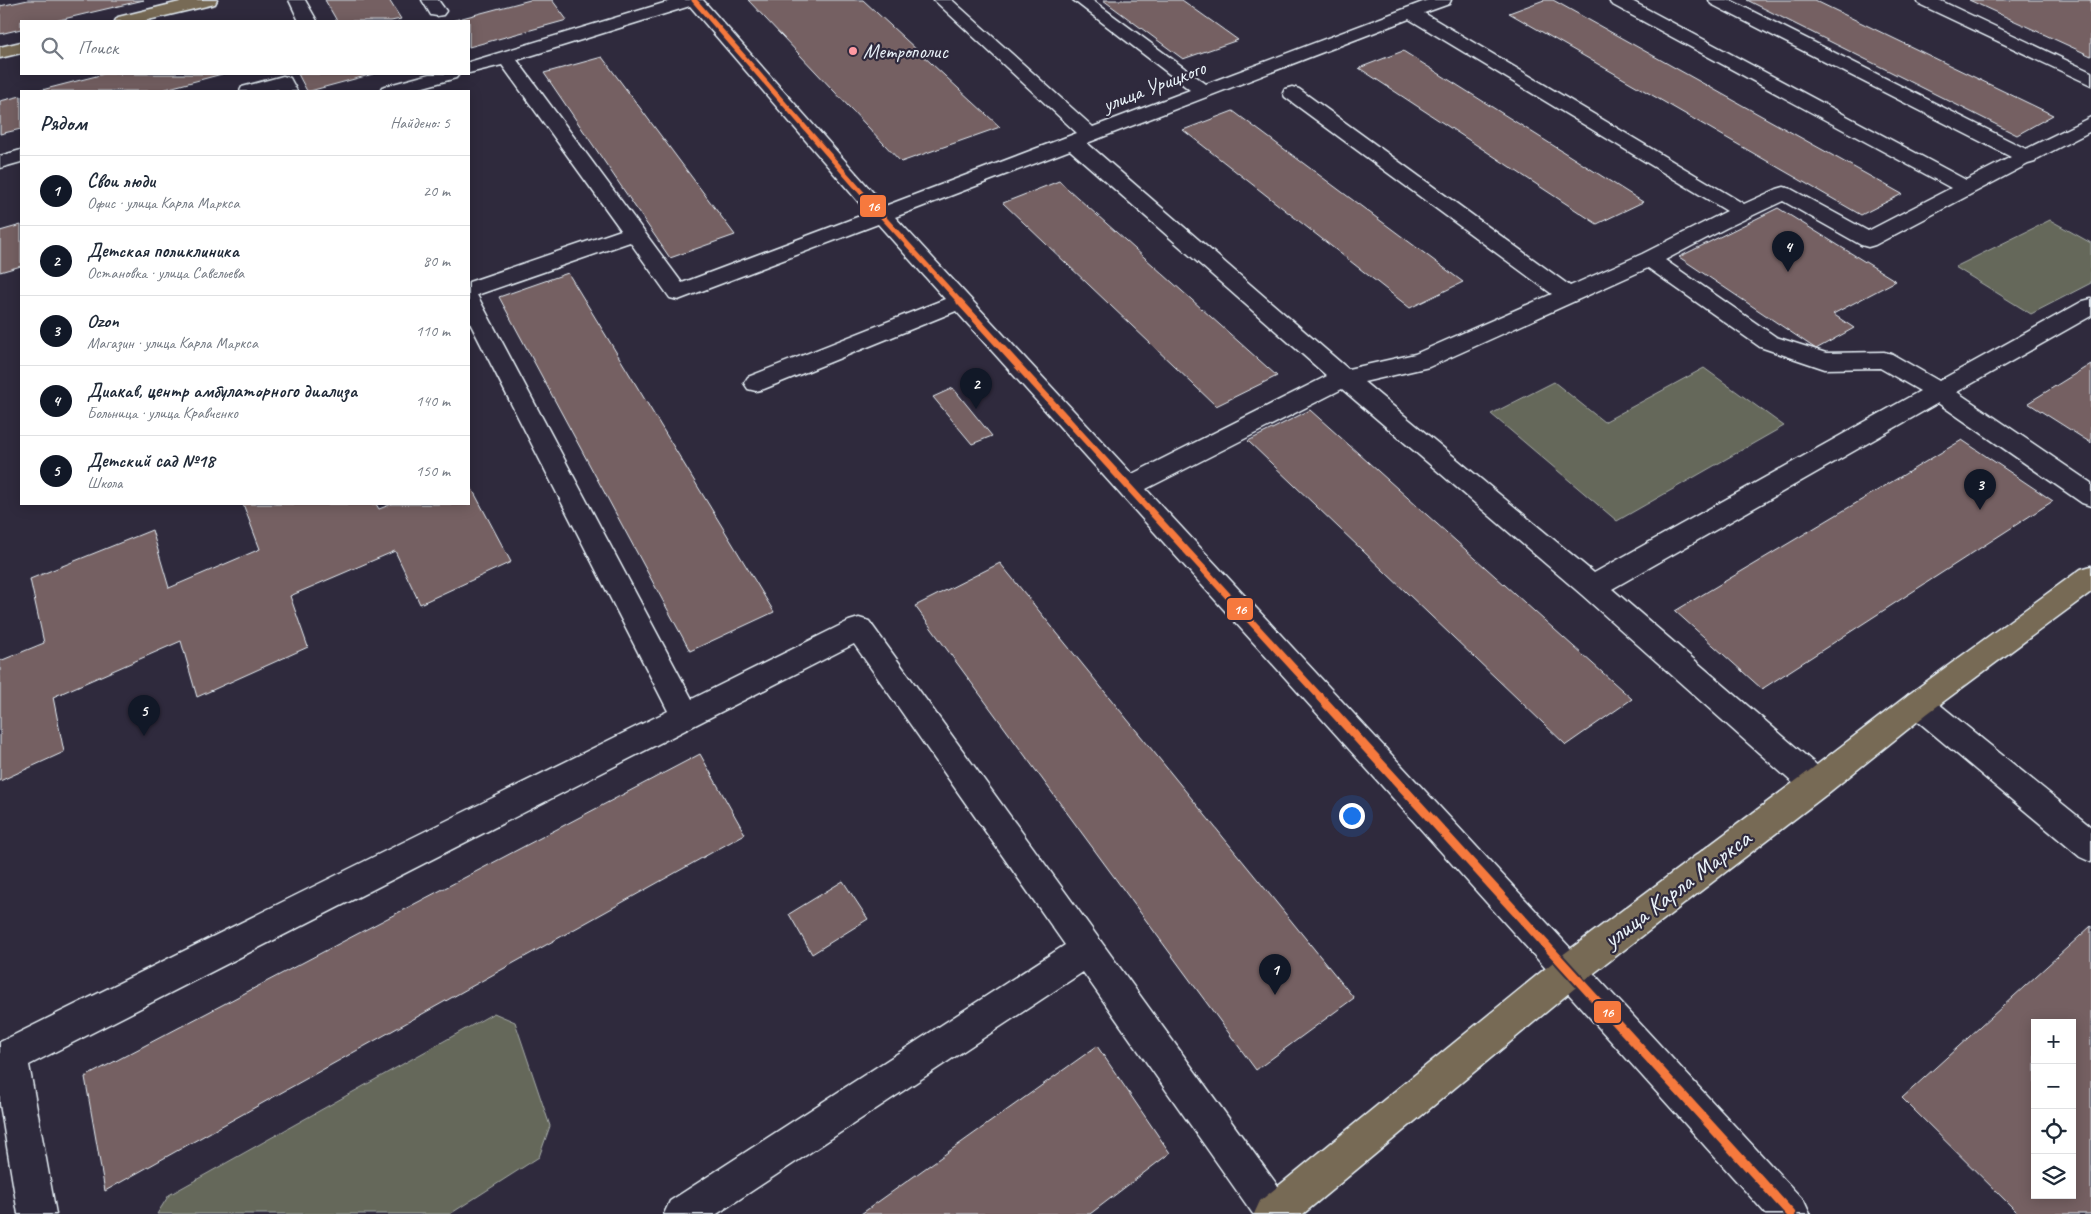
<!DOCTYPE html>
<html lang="ru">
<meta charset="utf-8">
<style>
:root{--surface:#fff;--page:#f6f6f7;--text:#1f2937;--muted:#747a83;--line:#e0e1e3;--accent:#111827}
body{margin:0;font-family:Caveat,sans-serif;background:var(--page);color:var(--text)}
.controls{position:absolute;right:15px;bottom:15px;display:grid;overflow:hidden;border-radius:0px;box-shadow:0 2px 12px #0003}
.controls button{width:45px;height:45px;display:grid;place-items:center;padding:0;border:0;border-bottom:1px solid var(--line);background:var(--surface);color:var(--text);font:25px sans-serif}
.you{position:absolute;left:1351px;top:815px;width:18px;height:18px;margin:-12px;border:4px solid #fff;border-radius:50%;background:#1a73e8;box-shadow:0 0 0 8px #1a73e833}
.badge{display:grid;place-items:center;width:32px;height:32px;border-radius:50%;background:var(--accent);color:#fff;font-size:16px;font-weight:700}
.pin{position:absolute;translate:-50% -41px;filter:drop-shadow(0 1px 2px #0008)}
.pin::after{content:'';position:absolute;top:26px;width:18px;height:15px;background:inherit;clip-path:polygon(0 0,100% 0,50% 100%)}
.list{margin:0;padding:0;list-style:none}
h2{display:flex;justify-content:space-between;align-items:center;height:65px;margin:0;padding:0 20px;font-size:21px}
h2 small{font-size:16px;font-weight:400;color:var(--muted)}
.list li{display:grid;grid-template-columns:32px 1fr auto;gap:15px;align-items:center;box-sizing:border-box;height:70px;padding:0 20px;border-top:1px solid var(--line)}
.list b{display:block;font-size:19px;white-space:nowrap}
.list p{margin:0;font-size:16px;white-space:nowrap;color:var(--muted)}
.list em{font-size:16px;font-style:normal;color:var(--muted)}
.icon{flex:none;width:28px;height:28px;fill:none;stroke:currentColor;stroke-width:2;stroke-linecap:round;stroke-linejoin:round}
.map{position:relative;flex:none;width:2091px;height:1214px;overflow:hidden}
.search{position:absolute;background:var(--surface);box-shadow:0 2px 12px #0003;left:20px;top:20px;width:450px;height:55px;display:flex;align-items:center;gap:12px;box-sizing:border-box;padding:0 18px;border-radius:0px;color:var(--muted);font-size:19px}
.panel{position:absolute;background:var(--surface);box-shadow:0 2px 12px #0003;left:20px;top:90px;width:450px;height:415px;border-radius:0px}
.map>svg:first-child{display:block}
.green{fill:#65685a;stroke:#a6aca9}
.building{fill:#756062;stroke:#e8f1f8;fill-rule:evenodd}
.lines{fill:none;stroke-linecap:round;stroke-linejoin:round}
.minor-casing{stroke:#e8f1f8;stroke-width:3}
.major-casing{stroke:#e8f1f8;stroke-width:3}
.minor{fill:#2f2a3d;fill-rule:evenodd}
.major{fill:#776a54;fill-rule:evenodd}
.bus-1-far2-casing{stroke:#2f2a3d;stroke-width:8}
.bus-1-far1-casing{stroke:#2f2a3d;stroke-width:11}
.bus-1-casing{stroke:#2f2a3d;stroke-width:13}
.bus-1-far2{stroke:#f6793e;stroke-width:5}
.bus-1-far1{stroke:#f6793e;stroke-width:7}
.bus-1{stroke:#f6793e;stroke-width:9}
.poi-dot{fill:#ff9aa2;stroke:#2f2a3d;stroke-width:2}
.labels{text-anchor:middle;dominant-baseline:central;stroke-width:4.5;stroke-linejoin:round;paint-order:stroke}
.far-poi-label{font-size:21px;fill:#e8f1f8;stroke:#2f2a3d;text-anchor:start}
.far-street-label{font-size:21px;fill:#e8f1f8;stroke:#2f2a3d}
.street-label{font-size:25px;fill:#e8f1f8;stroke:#2f2a3d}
.line-badge{stroke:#2f2a3d;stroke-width:2}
.badge-label{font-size:14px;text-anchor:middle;font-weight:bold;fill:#fff}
</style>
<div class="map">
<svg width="2091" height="1214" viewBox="0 0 2091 1214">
<rect width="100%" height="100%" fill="#2f2a3d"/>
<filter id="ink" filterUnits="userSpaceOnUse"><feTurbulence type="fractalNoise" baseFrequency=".02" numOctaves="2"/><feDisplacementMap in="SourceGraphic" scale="10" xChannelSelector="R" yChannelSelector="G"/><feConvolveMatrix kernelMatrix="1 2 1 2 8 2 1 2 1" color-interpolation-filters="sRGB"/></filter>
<g filter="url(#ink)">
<!-- green -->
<g class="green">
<polygon points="2050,220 2091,243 2091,283 2031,314 1955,267"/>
<polygon points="1704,368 1784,426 1617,521 1491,414 1554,382 1604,422"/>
<polygon points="494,1013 515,1022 550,1126 539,1157 450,1214 157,1214 169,1195"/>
</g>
<!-- building -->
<g class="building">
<polygon points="28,0 144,0 55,21 21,21 21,29 0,34 0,6"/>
<polygon points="325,0 389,0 401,19 391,21 337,21"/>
<polygon points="530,0 552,0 567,20 469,47 469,21 451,21"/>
<polygon points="748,0 863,0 1000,127 901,162"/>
<polygon points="1103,0 1182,0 1238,40 1183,59"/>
<polygon points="1544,0 1553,0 1902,194 1861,215 1509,13"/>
<polygon points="1747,0 1814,0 2053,115 2017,135"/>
<polygon points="1969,0 2091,0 2091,56"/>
<polygon points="1403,51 1643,202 1597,224 1359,68"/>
<polygon points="602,57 735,235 670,258 544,73"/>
<polygon points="104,74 222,74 158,91 38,91"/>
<polygon points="298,74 373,74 310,91 307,91"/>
<polygon points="21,96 21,129 0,134 0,101"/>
<polygon points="1233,111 1463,282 1410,308 1183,130"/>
<polygon points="1059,181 1277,376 1216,406 1003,203"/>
<polygon points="1778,208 1896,281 1833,314 1854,328 1816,349 1679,257"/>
<polygon points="21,225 21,266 0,272 0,231"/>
<polygon points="568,273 774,612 690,651 499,297"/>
<polygon points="2091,364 2091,443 2028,403"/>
<polygon points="953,388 992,436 972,444 933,397"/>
<polygon points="1310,410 1632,699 1566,745 1248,441"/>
<polygon points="1962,440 2053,501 1762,689 1675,611"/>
<polygon points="469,483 511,562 420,604 395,551 290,596 308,647 197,697 181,641 53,697 64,752 0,781 0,661 44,643 30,579 152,530 169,588 260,549 243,504 376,504 379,509 392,504 469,504"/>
<polygon points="1000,563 1354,998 1256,1070 915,606"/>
<polygon points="700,754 745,834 105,1191 85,1077"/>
<polygon points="843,881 868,919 812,954 789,914"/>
<path d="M 2091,926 L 2091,1214 L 2019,1214 L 1902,1098 ZM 2035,1023 L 2072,1023 L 2072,1195 L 2035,1195 Z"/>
<polygon points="1097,1046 1170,1153 1090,1214 861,1214"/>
</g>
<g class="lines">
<defs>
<g id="minor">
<polygon points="289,0 305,0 317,21 299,21"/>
<polygon points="422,0 438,0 446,11 443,15 437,16 431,15"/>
<path d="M 674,0 L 703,0 L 885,206 L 1077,133 L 934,0 L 952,0 L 1093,127 L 1190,90 L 1073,0 L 1092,0 L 1206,84 L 1428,0 L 1451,0 L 1449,4 L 1424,13 L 1744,204 L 1777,189 L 1784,187 L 1791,189 L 1868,231 L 1951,188 L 1611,4 L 1609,0 L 1630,0 L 1966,180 L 2011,157 L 1711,4 L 1709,0 L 1730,0 L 2026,149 L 2091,117 L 2091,131 L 2037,159 L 2035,162 L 2028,164 L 1875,245 L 1868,247 L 1861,245 L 1783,201 L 1726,228 L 1665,260 L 1776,337 L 1826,353 L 1884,352 L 1892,354 L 1939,381 L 2083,301 L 2091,299 L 2091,316 L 1957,392 L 2091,483 L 2091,506 L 2082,503 L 1938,403 L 1612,589 L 1827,774 L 1831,784 L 1827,794 L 1816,798 L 1805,794 L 1582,595 L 1342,389 L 1146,489 L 1804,1201 L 1810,1214 L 1766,1214 L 956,311 L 764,389 L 756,391 L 748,389 L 744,383 L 748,377 L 945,299 L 878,224 L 678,300 L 670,298 L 630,242 L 477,295 L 692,699 L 849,621 L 859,618 L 869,621 L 1288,1200 L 1294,1214 L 1253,1214 L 1083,972 L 717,1214 L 664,1214 L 670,1201 L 1065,945 L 854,644 L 29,1065 L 56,1214 L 18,1214 L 0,1104 L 0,1042 L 668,711 L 469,321 L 469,282 L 621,230 L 502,65 L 469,73 L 469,62 ZM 690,6 L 868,213 L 682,283 L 517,60 ZM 1409,19 L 1727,211 L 1642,254 L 1570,286 L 1299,89 L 1292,87 L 1285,89 L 1283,93 L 1285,97 L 1552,294 L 1415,354 L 1348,369 L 1087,143 ZM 1070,150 L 1327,376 L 1132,474 L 895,217 ZM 1648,268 L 1760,347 L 1825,369 L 1880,368 L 1920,391 L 1594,573 L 1364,382 L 1429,367 Z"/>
<polygon points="1917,0 1939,0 2091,72 2091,85 1919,4"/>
<polygon points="430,74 459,74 456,78 409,91 380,91 382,87"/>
<polygon points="283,76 290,78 297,91 279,91 278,89 269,91 240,91 242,87"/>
<polygon points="21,150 21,162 0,168 0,156"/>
<polygon points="1918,691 1928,695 2091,827 2091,862 2080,857 1908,713 1903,704 1908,695"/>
</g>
<g id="major">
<polygon points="188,0 217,0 215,4 144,21 115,21 118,17"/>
<polygon points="21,42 21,53 0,58 0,47"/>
<polygon points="2091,566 2091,592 1928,713 1827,794 1581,983 1303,1214 1254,1214 1260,1201 1557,959 1805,774 1908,695 2081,569"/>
</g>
</defs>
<!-- minor casing -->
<use href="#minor" class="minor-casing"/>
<!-- major casing -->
<use href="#major" class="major-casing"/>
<!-- minor -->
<use href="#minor" class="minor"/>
<!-- major -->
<use href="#major" class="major"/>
<defs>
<polyline id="bus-1-far2" points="694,0 881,215 961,303"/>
<polyline id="bus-1-far1" points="960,302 1321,698"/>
<polyline id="bus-1" points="1320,697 1791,1214"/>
</defs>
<!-- bus-1-far2 casing -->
<use href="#bus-1-far2" class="bus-1-far2-casing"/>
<!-- bus-1-far1 casing -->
<use href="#bus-1-far1" class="bus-1-far1-casing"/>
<!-- bus-1 casing -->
<use href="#bus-1" class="bus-1-casing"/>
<!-- bus-1-far2 -->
<use href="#bus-1-far2" class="bus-1-far2"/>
<!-- bus-1-far1 -->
<use href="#bus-1-far1" class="bus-1-far1"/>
<!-- bus-1 -->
<use href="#bus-1" class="bus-1"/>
</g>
</g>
<!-- markers -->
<circle class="poi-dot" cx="853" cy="51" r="5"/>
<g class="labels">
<!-- far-poi labels -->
<g class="far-poi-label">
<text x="863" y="51">Метрополис</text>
</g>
<!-- far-street labels -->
<g class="far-street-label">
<text transform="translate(1154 86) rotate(-21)">улица Урицкого</text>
</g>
<!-- street labels -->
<g class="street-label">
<text transform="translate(1677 889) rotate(-37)">улица Карла Маркса</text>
</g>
</g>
<g class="line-badge">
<rect x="859" y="194" width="28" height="24" rx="5" fill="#f6793e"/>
<rect x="1226" y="597" width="28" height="24" rx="5" fill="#f6793e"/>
<rect x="1593" y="1000" width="29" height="24" rx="5" fill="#f6793e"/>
</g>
<g class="badge-label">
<text x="873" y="211">16</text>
<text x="1240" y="614">16</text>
<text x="1607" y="1017">16</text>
</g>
</svg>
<div class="controls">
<button>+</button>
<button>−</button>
<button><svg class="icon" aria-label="locate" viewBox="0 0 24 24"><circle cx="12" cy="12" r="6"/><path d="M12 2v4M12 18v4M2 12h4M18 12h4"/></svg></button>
<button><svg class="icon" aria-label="layers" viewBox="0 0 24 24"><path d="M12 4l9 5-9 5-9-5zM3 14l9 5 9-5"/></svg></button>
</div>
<div class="you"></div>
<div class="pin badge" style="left:1275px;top:995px">1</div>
<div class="pin badge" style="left:976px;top:409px">2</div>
<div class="pin badge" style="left:1980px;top:510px">3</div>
<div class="pin badge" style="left:1788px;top:272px">4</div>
<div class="pin badge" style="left:144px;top:736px">5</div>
<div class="search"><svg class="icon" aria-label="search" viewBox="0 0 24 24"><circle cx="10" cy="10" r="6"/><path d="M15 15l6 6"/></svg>Поиск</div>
<section class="panel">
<h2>Рядом<small>Найдено: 5</small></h2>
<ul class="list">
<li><span class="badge">1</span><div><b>Свои люди</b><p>Офис · улица Карла Маркса</p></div><em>20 m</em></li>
<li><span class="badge">2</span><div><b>Детская поликлиника</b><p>Остановка · улица Савельева</p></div><em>80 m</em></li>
<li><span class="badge">3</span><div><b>Ozon</b><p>Магазин · улица Карла Маркса</p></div><em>110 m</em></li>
<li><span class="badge">4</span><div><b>Диакав, центр амбулаторного диализа</b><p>Больница · улица Кравченко</p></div><em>140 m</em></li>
<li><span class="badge">5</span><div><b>Детский сад №18</b><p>Школа</p></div><em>150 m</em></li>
</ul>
</section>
</div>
